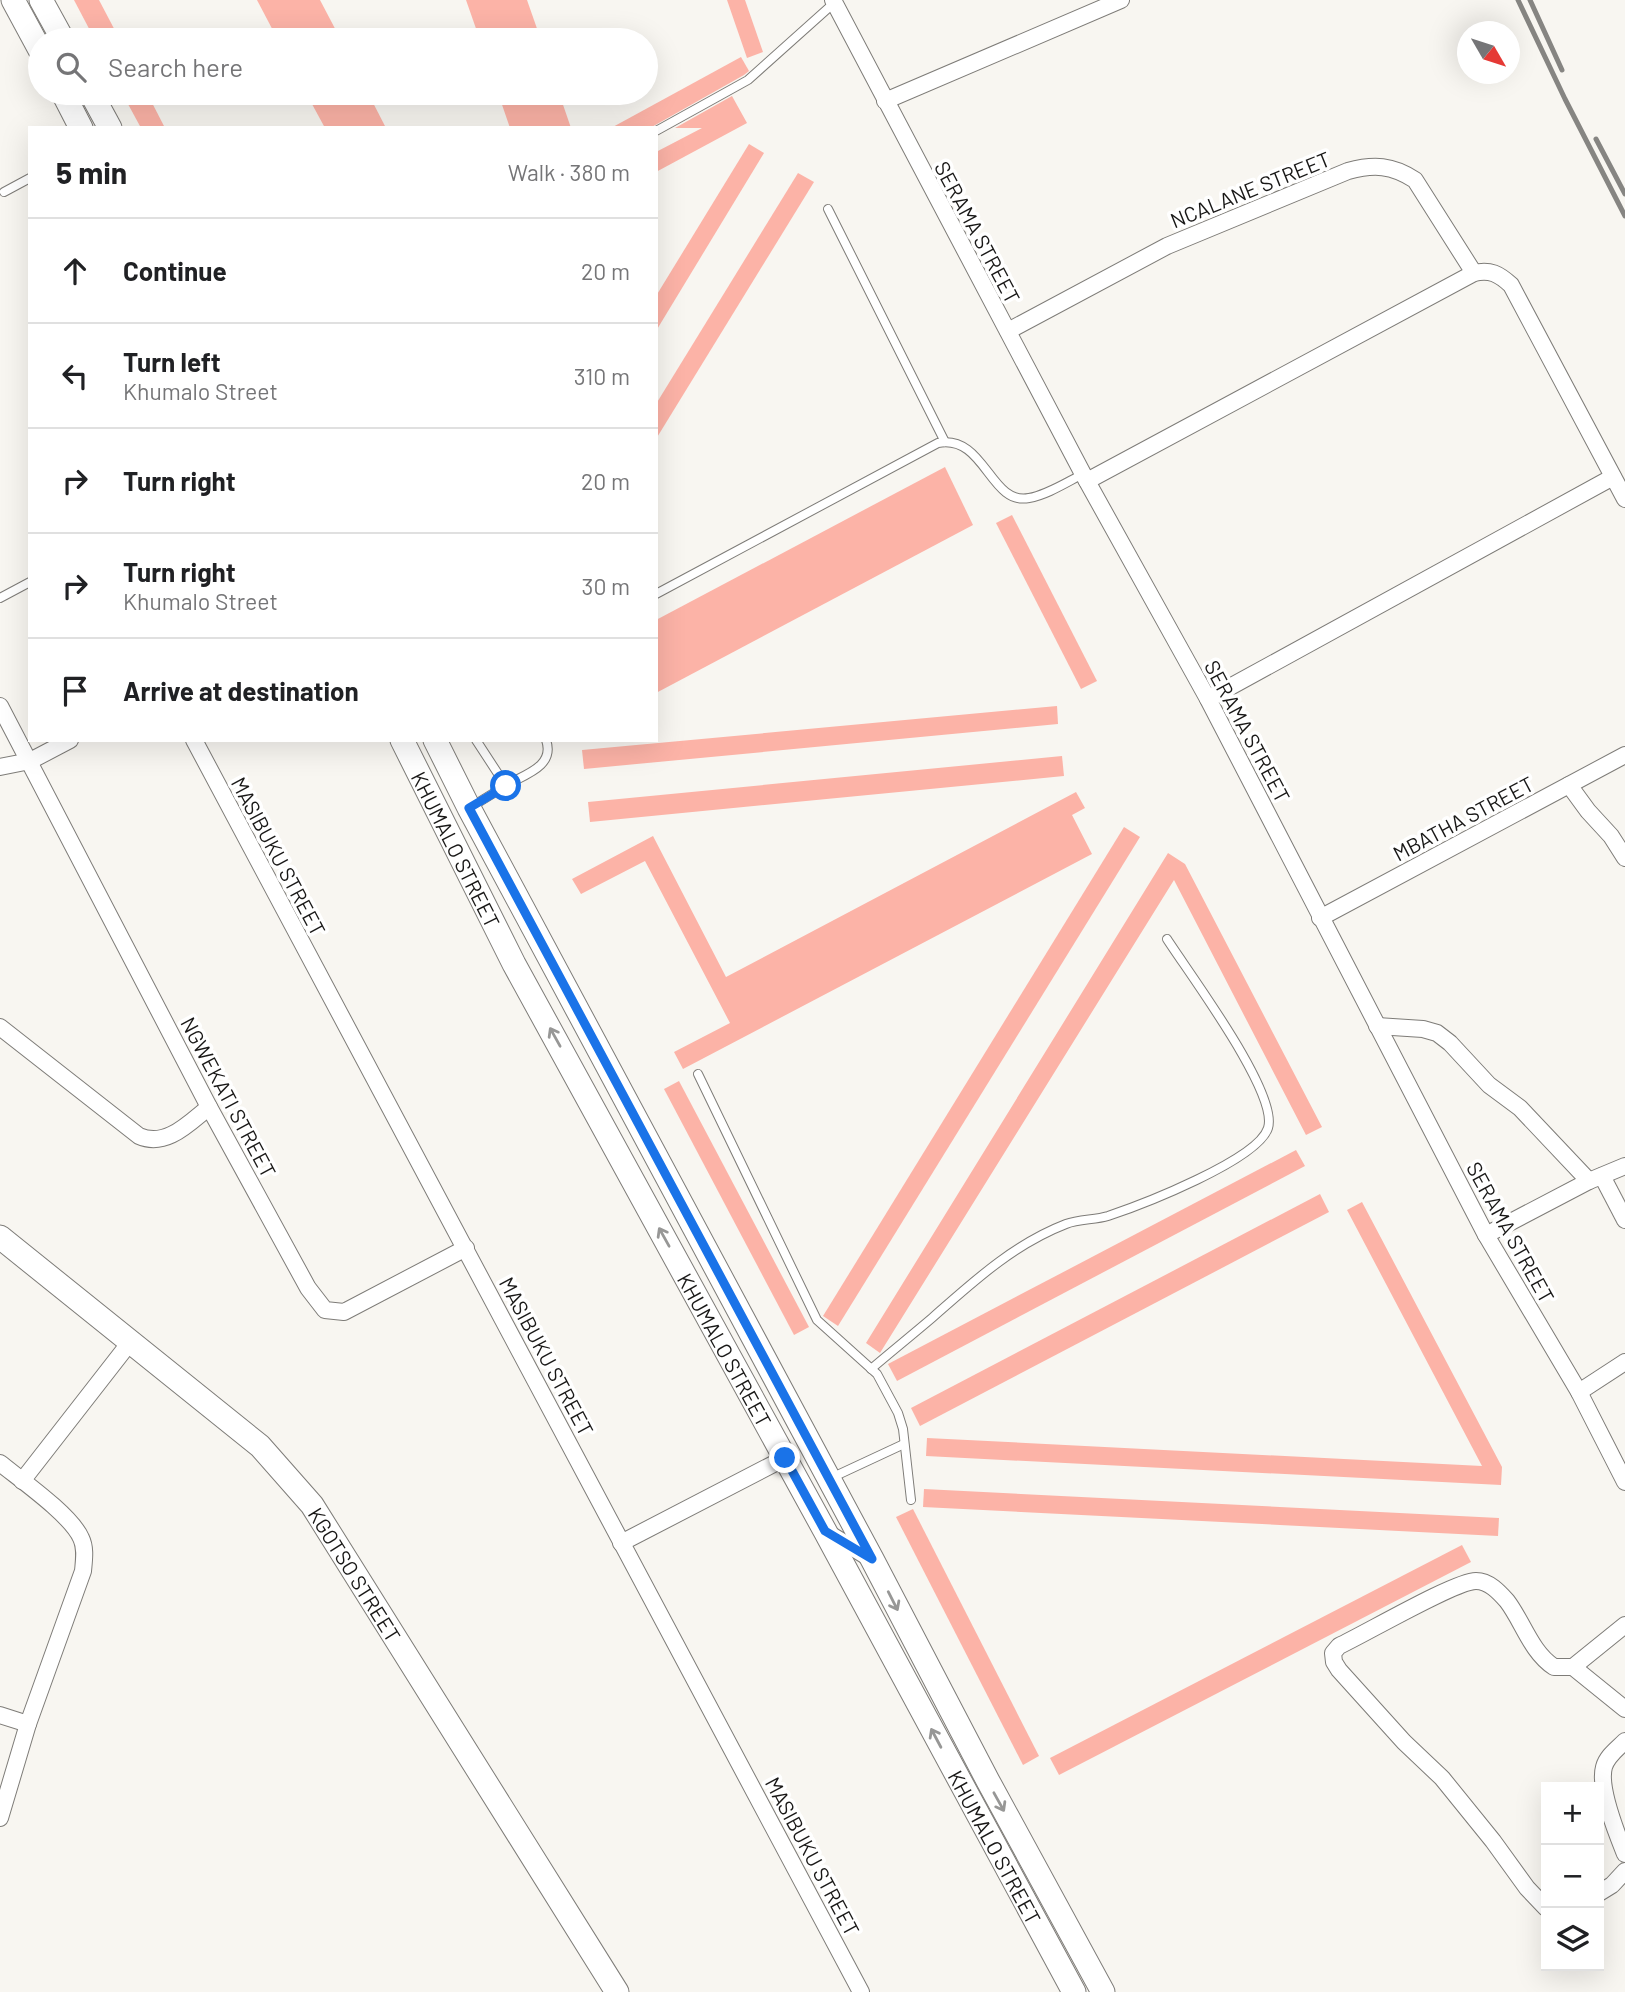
<!DOCTYPE html>
<meta charset="utf-8">
<style>
:root{--surface:#fff;--page:#f6f6f6;--text:#202124;--muted:#757577;--line:#e0e0e0}
body{margin:0;font-family:Barlow,sans-serif;background:var(--page);color:var(--text)}
.controls{position:absolute;right:21px;bottom:21px;display:grid;overflow:hidden;border-radius:0px;box-shadow:0 7px 28px #0002}
.controls button{width:63px;height:63px;display:grid;place-items:center;padding:0;border:0;border-bottom:2px solid var(--line);background:var(--surface);color:var(--text);font:35px sans-serif}
.compass{position:absolute;left:1457px;top:21px;width:63px;height:63px;border-radius:50%;background:var(--surface);box-shadow:0 7px 28px #0002;rotate:129deg}
.stop{position:absolute;width:21px;height:21px;margin:-16px;border:5px solid #1a73e8;border-radius:50%;background:#fff}
.stop.end{background:#1a73e8;border-color:#fff;box-shadow:0 2px 7px #0008}
.list{margin:0;padding:0;list-style:none}
h2{display:flex;justify-content:space-between;align-items:center;height:91px;margin:0;padding:0 28px;font-size:30px}
h2 small{font-size:23px;font-weight:400;color:var(--muted)}
.list li{display:grid;grid-template-columns:46px 1fr auto;gap:21px;align-items:center;box-sizing:border-box;height:105px;padding:0 28px;border-top:2px solid var(--line)}
.list b{display:block;font-size:26px;white-space:nowrap}
.list p{margin:0;font-size:23px;white-space:nowrap;color:var(--muted)}
.list em{font-size:23px;font-style:normal;color:var(--muted)}
.icon{flex:none;width:38px;height:38px;fill:none;stroke:currentColor;stroke-width:2;stroke-linecap:round;stroke-linejoin:round}
.map{position:relative;flex:none;width:1625px;height:1992px;overflow:hidden}
.search{position:absolute;background:var(--surface);box-shadow:0 7px 28px #0002;left:28px;top:28px;width:630px;height:77px;display:flex;align-items:center;gap:18px;box-sizing:border-box;padding:0 24px;border-radius:38px;color:var(--muted);font-size:26px}
.panel{position:absolute;background:var(--surface);box-shadow:0 7px 28px #0002;left:28px;top:126px;width:630px;height:616px;border-radius:0px}
.map>svg:first-child{display:block}
.building{fill:#fcb3a7}
.lines{fill:none;stroke-linecap:round;stroke-linejoin:round}
.lane-casing{stroke:#7e7c78;stroke-width:10}
.street-casing{stroke:#7e7c78;stroke-width:18}
.secondary-casing{stroke:#7e7c78;stroke-width:25}
.lane{stroke:#fff;stroke-width:8}
.street{stroke:#fff;stroke-width:16}
.secondary{stroke:#fff;stroke-width:23}
.rail{stroke:#868582;stroke-width:5}
.oneway{stroke:#979796}
.route{stroke:#1a73e8;stroke-width:9}
.labels{text-anchor:middle;dominant-baseline:central;stroke-width:7;stroke-linejoin:round;paint-order:stroke}
.street-label{font-size:21px;fill:#181716;stroke:#fff}
</style>
<div class="map">
<svg width="1625" height="1992" viewBox="0 0 1625 1992">
<rect width="100%" height="100%" fill="#f8f6f1"/>
<!-- building -->
<g class="building">
<polygon points="74,0 99,0 120,40 95,40"/>
<polygon points="257,0 320,0 341,40 278,40"/>
<polygon points="466,0 527,0 541,40 480,40"/>
<polygon points="727,0 745,0 763,52 747,58"/>
<polygon points="741,57 749,71 744,75 650,128 611,128"/>
<polygon points="122,93 147,93 165,128 141,128"/>
<polygon points="306,93 368,93 386,128 325,128"/>
<polygon points="498,93 559,93 571,128 510,128"/>
<polygon points="732,96 747,123 656,172 656,152 702,128 675,128"/>
<polygon points="749,144 764,153 656,331 656,296"/>
<polygon points="798,173 814,182 656,439 656,404"/>
<polygon points="945,467 973,525 656,693 656,620"/>
<polygon points="1012,515 1097,681 1081,689 996,523"/>
<polygon points="1057,706 1058,724 584,769 582,750"/>
<polygon points="1062,756 1064,776 590,822 588,802"/>
<polygon points="1076,792 1085,808 1072,815 1092,854 683,1069 674,1052 730,1023 645,861 581,894 572,879 653,836 726,977"/>
<polygon points="1124,827 1140,837 838,1326 823,1316"/>
<polygon points="1168,853 1185,864 1322,1127 1306,1135 1174,880 880,1353 866,1343"/>
<polygon points="679,1081 809,1327 794,1335 664,1089"/>
<polygon points="1296,1150 1305,1166 897,1381 888,1364"/>
<polygon points="1320,1194 1329,1212 920,1426 911,1408"/>
<polygon points="1362,1202 1502,1467 1501,1485 926,1456 927,1438 1482,1466 1347,1210"/>
<polygon points="924,1489 1499,1518 1498,1536 923,1507"/>
<polygon points="913,1509 1039,1756 1023,1765 896,1517"/>
<polygon points="1462,1545 1471,1562 1059,1775 1050,1758"/>
</g>
<g class="lines">
<defs>
<g id="lane">
<polyline points="656,131 748,80 834,3"/>
<polyline points="4,192 30,178"/>
<polyline points="828,209 945,442"/>
<path d="M 656,594 L 938,443 C 985,434 990,506 1029,498 C 1047,495 1067,482 1083,474"/>
<polyline points="0,598 30,582"/>
<polyline points="476,740 506,786"/>
<path d="M 471,807 C 484,799 497,791 510,783 C 527,774 555,765 546,740"/>
<polyline points="698,1074 817,1320 877,1374 898,1413 903,1429 911,1500"/>
<path d="M 871,1369 C 891,1352 912,1335 932,1318 C 974,1281 1014,1244 1066,1224 C 1079,1219 1095,1220 1108,1216 C 1141,1205 1258,1160 1268,1128 C 1279,1093 1188,972 1167,939"/>
<polyline points="831,1478 904,1444"/>
</g>
<g id="street">
<polyline points="833,0 1083,474 1208,699 1486,1235 1579,1392 1625,1482"/>
<polyline points="885,101 1121,0"/>
<path d="M 1008,331 L 1167,246 L 1348,171 C 1374,164 1392,165 1415,180 L 1474,273"/>
<path d="M 1087,481 L 1474,273 C 1490,269 1499,274 1511,285 L 1625,499"/>
<polyline points="1208,699 1613,477"/>
<polyline points="0,706 209,1107 308,1288 325,1310 344,1312 466,1248"/>
<polyline points="194,740 861,1992"/>
<polyline points="0,767 30,761 70,740"/>
<polyline points="1569,785 1588,811 1611,836 1625,858"/>
<polyline points="1320,918 1625,755"/>
<polyline points="1377,1026 1423,1029 1437,1033 1450,1043 1489,1085 1520,1108 1589,1181"/>
<path d="M 0,1027 L 139,1136 C 166,1148 189,1123 209,1107"/>
<polyline points="1602,1176 1625,1220"/>
<polyline points="1486,1235 1589,1181 1625,1166"/>
<polyline points="1579,1392 1625,1362"/>
<path d="M 0,1463 C 21,1480 71,1515 81,1538 C 86,1548 84,1560 83,1571 L 28,1724 L 0,1818"/>
<polyline points="22,1481 131,1341"/>
<polyline points="828,1533 871,1559"/>
<polyline points="621,1543 785,1458"/>
<polyline points="1573,1667 1625,1709"/>
<polyline points="0,1715 28,1724"/>
<path d="M 1625,1741 C 1617,1749 1607,1756 1604,1767 C 1598,1788 1617,1834 1625,1854"/>
<polyline points="1599,1893 1612,1885 1625,1871"/>
<path d="M 1546,1908 L 1527,1888 L 1493,1841 L 1442,1778 L 1404,1742 L 1339,1670 L 1334,1662 L 1333,1653 L 1339,1646 C 1365,1634 1455,1581 1476,1581 C 1489,1581 1499,1592 1507,1601 C 1523,1622 1531,1652 1554,1667 L 1573,1667 L 1625,1625"/>
</g>
<g id="secondary">
<polyline points="13,0 40,50"/>
<polyline points="41,0 63,40"/>
<polyline points="63,93 81,128"/>
<polyline points="91,93 110,128"/>
<path id="s1" d="M 402,740 L 514,964 L 825,1531 L 1074,1992"/>
<polyline points="435,740 469,808 872,1559 988,1781 1103,1992"/>
<path id="s2" d="M 0,1237 L 260,1446 L 312,1505 L 617,1992"/>
</g>
</defs>
<!-- lane casing -->
<use href="#lane" class="lane-casing"/>
<!-- street casing -->
<use href="#street" class="street-casing"/>
<!-- secondary casing -->
<use href="#secondary" class="secondary-casing"/>
<!-- lane -->
<use href="#lane" class="lane"/>
<!-- street -->
<use href="#street" class="street"/>
<!-- secondary -->
<use href="#secondary" class="secondary"/>
<!-- rail -->
<g class="rail">
<polyline points="1518,0 1565,99 1625,216"/>
<polyline points="1530,0 1562,70"/>
<polyline points="1596,139 1625,194"/>
</g>
</g>
<!-- one-way arrows -->
<defs><path id="oneway-shaft" d="M-6 0H5M1.5-3L5.5 0L1.5 3" fill="none" stroke-width="1.6" stroke-linecap="round" stroke-linejoin="round" transform="scale(1.75)"/></defs>
<g class="oneway">
<use href="#oneway-shaft" transform="translate(555 1037) rotate(-119)"/>
<use href="#oneway-shaft" transform="translate(664 1237) rotate(-119)"/>
<use href="#oneway-shaft" transform="translate(893 1601) rotate(63)"/>
<use href="#oneway-shaft" transform="translate(936 1738) rotate(-118)"/>
<use href="#oneway-shaft" transform="translate(999 1802) rotate(61)"/>
</g>
<g class="lines">
<!-- route -->
<polyline class="route" points="506,786 469,808 872,1559 825,1531 785,1458"/>
</g>
<g class="labels">
<!-- street labels -->
<g class="street-label">
<text transform="translate(1250 189) rotate(-22)">NCALANE STREET</text>
<text transform="translate(978 232) rotate(62)">SERAMA STREET</text>
<text transform="translate(1248 731) rotate(62)">SERAMA STREET</text>
<text transform="translate(1463 818) rotate(-28)">MBATHA STREET</text>
<text stroke="none"><textPath href="#s1" startOffset="122">KHUMALO STREET</textPath></text>
<text transform="translate(279 856) rotate(62)">MASIBUKU STREET</text>
<text transform="translate(229 1097) rotate(62)">NGWEKATI STREET</text>
<text transform="translate(1511 1232) rotate(61)">SERAMA STREET</text>
<text stroke="none"><textPath href="#s1" startOffset="690">KHUMALO STREET</textPath></text>
<text transform="translate(547 1356) rotate(62)">MASIBUKU STREET</text>
<text stroke="none"><textPath href="#s2" startOffset="494">KGOTSO STREET</textPath></text>
<text stroke="none"><textPath href="#s1" startOffset="1256">KHUMALO STREET</textPath></text>
<text transform="translate(813 1856) rotate(62)">MASIBUKU STREET</text>
</g>
</g>
</svg>
<div class="controls">
<button>+</button>
<button>−</button>
<button><svg class="icon" aria-label="layers" viewBox="0 0 24 24"><path d="M12 4l9 5-9 5-9-5zM3 14l9 5 9-5"/></svg></button>
</div>
<svg class="compass" viewBox="-18 -18 36 36"><path d="M0-13l5 13h-10z" fill="#e53935"/><path d="M0 13l5-13h-10z" fill="#757577"/></svg>
<div class="stop" style="left:506px;top:786px"></div>
<div class="stop end" style="left:785px;top:1458px"></div>
<div class="search"><svg class="icon" aria-label="search" viewBox="0 0 24 24"><circle cx="10" cy="10" r="6"/><path d="M15 15l6 6"/></svg>Search here</div>
<section class="panel">
<h2>5 min<small>Walk · 380 m</small></h2>
<ul class="list">
<li><svg class="icon" aria-label="ahead" viewBox="0 0 24 24"><path d="M12 20V5M6 11l6-6 6 6"/></svg><div><b>Continue</b></div><em>20 m</em></li>
<li><svg class="icon" aria-label="left" viewBox="0 0 24 24"><path d="M17 20v-9H6M10 6l-5 5 5 5"/></svg><div><b>Turn left</b><p>Khumalo Street</p></div><em>310 m</em></li>
<li><svg class="icon" aria-label="right" viewBox="0 0 24 24"><path d="M7 20v-9h11M14 6l5 5-5 5"/></svg><div><b>Turn right</b></div><em>20 m</em></li>
<li><svg class="icon" aria-label="right" viewBox="0 0 24 24"><path d="M7 20v-9h11M14 6l5 5-5 5"/></svg><div><b>Turn right</b><p>Khumalo Street</p></div><em>30 m</em></li>
<li><svg class="icon" aria-label="arrive" viewBox="0 0 24 24"><path d="M6 21V4h12l-3 4 3 4H6"/></svg><div><b>Arrive at destination</b></div></li>
</ul>
</section>
</div>
